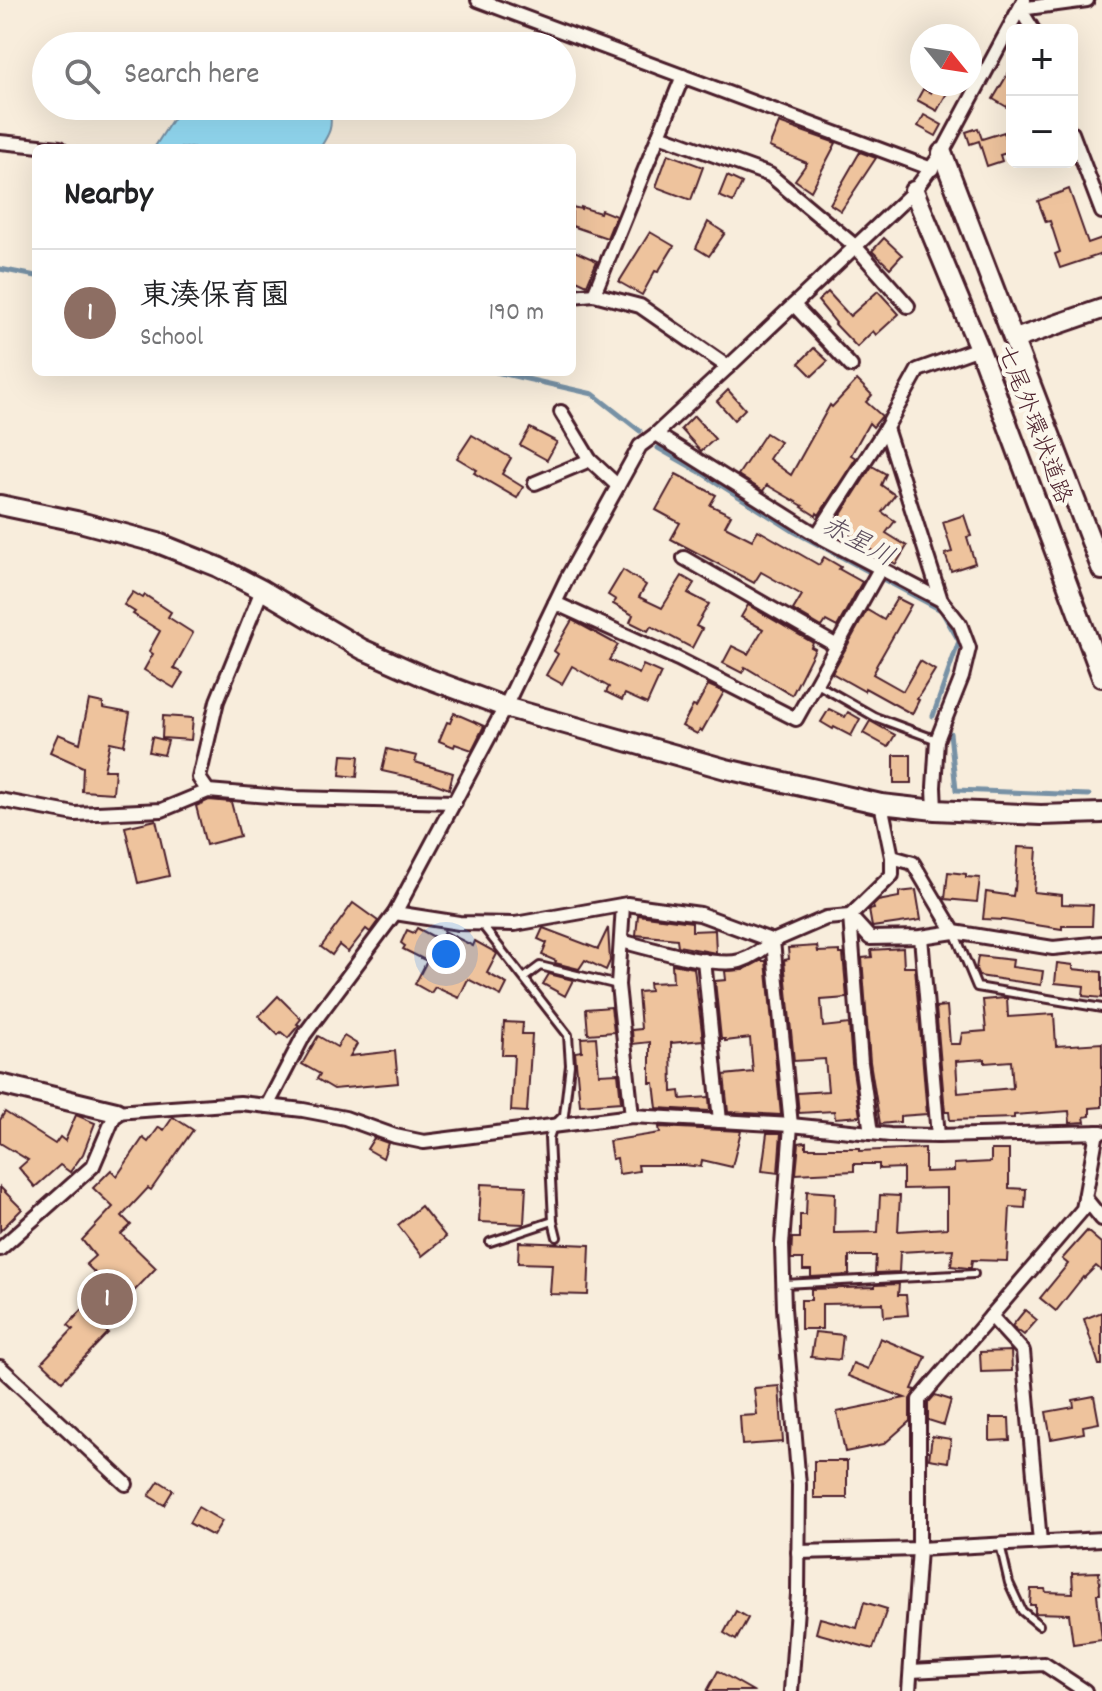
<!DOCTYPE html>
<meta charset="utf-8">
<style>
:root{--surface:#fff;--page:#f6f6f6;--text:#202124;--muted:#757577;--line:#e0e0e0;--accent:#d93025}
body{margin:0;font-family:Dekko,"Klee One",sans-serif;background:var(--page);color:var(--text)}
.controls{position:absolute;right:24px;top:24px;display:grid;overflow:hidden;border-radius:12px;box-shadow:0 8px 32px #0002}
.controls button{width:72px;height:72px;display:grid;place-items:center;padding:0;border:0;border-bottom:2px solid var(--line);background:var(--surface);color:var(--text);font:40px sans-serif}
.compass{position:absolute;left:910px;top:24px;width:72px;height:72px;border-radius:50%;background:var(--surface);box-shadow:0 8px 32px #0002;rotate:120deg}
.you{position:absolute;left:446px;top:954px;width:28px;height:28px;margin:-20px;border:6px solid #fff;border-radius:50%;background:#1a73e8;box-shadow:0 0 0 12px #1a73e833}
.badge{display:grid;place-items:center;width:52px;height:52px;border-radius:50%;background:var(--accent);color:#fff;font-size:26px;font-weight:700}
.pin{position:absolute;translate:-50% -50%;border:4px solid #fff;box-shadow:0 2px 8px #0006}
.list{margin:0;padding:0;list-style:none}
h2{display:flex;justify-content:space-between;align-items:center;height:104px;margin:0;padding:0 32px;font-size:34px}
h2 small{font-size:26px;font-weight:400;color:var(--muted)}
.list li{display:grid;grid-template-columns:52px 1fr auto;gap:24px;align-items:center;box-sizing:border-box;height:128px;padding:0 32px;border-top:2px solid var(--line)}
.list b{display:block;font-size:30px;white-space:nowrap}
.list p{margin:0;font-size:26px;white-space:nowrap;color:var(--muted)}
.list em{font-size:26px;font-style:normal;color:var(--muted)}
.icon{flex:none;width:44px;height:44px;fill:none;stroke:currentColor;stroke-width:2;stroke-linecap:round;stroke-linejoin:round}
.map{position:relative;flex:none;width:1102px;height:1691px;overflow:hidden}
.search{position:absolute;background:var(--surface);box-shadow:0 8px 32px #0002;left:32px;top:32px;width:544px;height:88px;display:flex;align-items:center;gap:20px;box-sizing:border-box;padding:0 28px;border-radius:44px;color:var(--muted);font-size:30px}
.panel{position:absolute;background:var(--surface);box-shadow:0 8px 32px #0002;left:32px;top:144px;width:544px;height:232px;border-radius:12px}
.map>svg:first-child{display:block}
.water{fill:#95ddf6;stroke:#7791a5;stroke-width:2}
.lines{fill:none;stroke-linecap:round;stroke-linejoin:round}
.stream{stroke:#7791a5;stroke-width:5}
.building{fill:#eec39d;stroke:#4a1f2b;stroke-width:2;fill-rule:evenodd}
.lane-casing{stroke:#4a1f2b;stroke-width:12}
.street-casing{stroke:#4a1f2b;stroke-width:18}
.secondary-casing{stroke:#4a1f2b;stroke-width:24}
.lane{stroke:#fbf7ec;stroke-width:6}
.street{stroke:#fbf7ec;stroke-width:12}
.secondary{stroke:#fbf7ec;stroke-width:18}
.labels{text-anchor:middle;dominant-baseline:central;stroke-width:8;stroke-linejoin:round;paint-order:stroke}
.street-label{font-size:24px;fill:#4a1f2b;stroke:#fbf7ec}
.water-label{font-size:26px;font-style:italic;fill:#5d4e5e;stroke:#fbf7ec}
</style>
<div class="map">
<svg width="1102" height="1691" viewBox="0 0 1102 1691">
<rect width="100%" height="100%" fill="#f8eddc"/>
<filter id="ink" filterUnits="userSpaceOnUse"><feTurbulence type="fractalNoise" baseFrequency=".0125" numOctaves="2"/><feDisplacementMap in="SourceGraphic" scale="16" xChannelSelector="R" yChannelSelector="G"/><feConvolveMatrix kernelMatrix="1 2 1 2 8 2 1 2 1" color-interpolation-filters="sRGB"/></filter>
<g filter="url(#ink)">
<!-- water -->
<path class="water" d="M 181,106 L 320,106 L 330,113 C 333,129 328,135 320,148 L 154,148 Z"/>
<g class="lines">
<!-- stream -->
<g class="stream">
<polyline points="0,269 36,276"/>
<polyline points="496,372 593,394 640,431"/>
<polyline points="658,448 700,472 793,531 941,610 959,641 933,716"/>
<polyline points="950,733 956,790 1089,795"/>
</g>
</g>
<!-- building -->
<g class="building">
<polygon points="1012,67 1012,99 1007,107 993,99"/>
<polygon points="936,84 952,84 937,111 917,100 923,89 931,93"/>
<polygon points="924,115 942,125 936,136 918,126"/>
<polygon points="779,123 836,143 811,191 795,180 807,163 769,147"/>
<polygon points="978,128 982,139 1004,132 1010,152 1000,155 1002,161 987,166 979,141 970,144 966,132"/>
<polygon points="860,152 876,158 841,211 830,204"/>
<polygon points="668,154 703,167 691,200 656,187"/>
<polygon points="727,176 742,183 733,202 719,196"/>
<polygon points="1069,189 1088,243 1102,238 1102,254 1060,268 1055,254 1060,252 1050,221 1046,222 1038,201"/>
<polygon points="572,207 581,209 581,207 600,213 601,210 616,216 607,238 572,226"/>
<polygon points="708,222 725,233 709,256 696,248"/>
<polygon points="650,232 674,246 658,272 655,271 642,295 619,282"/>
<polygon points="884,238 902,255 890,268 872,251"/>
<polygon points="572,250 597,261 587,285 572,278"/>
<polygon points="878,291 899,314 876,335 873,331 857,347 835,324 836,323 818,301 828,292 850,316"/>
<polygon points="814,348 828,361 812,376 799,363"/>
<polygon points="857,380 872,395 866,402 882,416 873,427 869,423 851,455 856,458 819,515 817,513 816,516 802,507 803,506 767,485 763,491 738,475 766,433 780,442 769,459 791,475 830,405 832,407"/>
<polygon points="728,390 745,409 734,420 717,401"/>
<polygon points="694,416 715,439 701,451 681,429"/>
<polygon points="530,428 557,442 547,460 520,445"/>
<polygon points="472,435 511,458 502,474 523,487 517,498 474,473 477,470 457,458"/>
<polygon points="872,466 886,474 881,485 895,495 882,512 895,521 886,533 907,546 896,564 871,550 835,524"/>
<polygon points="676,474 716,495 710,505 731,515 725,526 752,540 758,530 819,565 824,557 841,567 839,569 862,582 837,627 826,621 822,627 793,610 802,595 761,572 754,583 671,539 680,523 656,510"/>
<polygon points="964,515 971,536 967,537 975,563 951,571 945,554 952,552 943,522"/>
<polygon points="623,570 646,585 639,597 662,608 682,576 694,583 688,593 709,604 696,626 702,629 692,648 651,626 648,631 630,622 633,615 613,604 616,600 608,595"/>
<polygon points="133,592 143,598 145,595 171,612 168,617 193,633 174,668 183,673 174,688 144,670 153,654 149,651 160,631 133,614 135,612 124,605"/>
<polygon points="897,598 911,605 876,666 877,667 873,674 903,691 920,661 935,670 917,699 919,700 912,714 865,688 864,691 832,673 867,610 884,620"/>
<polygon points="748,605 813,643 811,647 815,649 792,695 745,667 742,673 723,663 732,646 748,654 763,629 741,617"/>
<polygon points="572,620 618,645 609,660 639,674 643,665 661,673 647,704 625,694 622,700 606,692 609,687 572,666 562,684 546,675 558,654 554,651"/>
<polygon points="708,685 724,692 702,731 700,729 697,734 682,726 693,706 696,707"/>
<polygon points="89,700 103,703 103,708 130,713 124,745 110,742 104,770 115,770 113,793 82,791 83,767 50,752 58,734 80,743"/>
<polygon points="829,709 845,717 848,712 860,719 851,736 834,727 833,729 821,722"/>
<polygon points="454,713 484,726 472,750 455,744 454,747 439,741 447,722 450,723"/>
<polygon points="163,716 193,718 191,740 162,738"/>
<polygon points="870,721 895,735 888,747 863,733"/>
<polygon points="152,737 168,741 164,755 149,752"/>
<polygon points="387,749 417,756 415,762 453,773 449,789 431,782 382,771"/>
<polygon points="342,755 359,756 357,777 340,775"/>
<rect x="894" y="755" width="17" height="28"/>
<polygon points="209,800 231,802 240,836 206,845 196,806"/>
<polygon points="156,820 169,876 138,883 125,827"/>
<polygon points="1018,847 1037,848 1034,892 1062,895 1062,904 1093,905 1092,926 1062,926 1062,929 1004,920 983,919 986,892 1013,896 1014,889 1015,890"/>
<polygon points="948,872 966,874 966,877 980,878 977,902 945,899"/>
<polygon points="916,890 921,920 872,927 869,910 874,909 873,906 878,901 899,897 899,892"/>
<polygon points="353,903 378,921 370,932 366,929 348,952 339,945 332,955 321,947"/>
<polygon points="638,915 692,922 692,931 715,930 716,953 678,946 677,939 636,935"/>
<polygon points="417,928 440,940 444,931 473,946 475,941 495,952 497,954 487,973 507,984 501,996 468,979 459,998 435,987 431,993 415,984 427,961 403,949 405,946 401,943 407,930 414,933"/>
<polygon points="543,928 598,949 608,928 610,961 606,970 585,960 579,969 555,963 556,961 542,955 547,943 538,939"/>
<polygon points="817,946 818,952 840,951 840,954 843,954 847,998 821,1000 823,1027 849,1024 852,1064 860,1116 835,1118 834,1111 799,1113 797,1093 828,1091 825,1059 794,1061 784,960 789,959 788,948"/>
<polygon points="903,948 904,967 915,967 927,1114 900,1116 900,1122 880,1124 870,1062 862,958 872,957 871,950"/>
<polygon points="978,956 1013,960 1012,967 1043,971 1041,985 979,976 976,969"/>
<polygon points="760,961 766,961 781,1115 728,1112 724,1075 753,1072 750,1038 725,1041 725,1039 721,1039 715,981 726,980 725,971 743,970"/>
<polygon points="1057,963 1073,965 1073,969 1102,972 1102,998 1083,996 1084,986 1055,983"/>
<polygon points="672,964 694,968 703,1040 671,1043 672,1092 680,1091 681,1099 709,1097 710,1111 657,1108 654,1083 650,1083 650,1042 633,1044 632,1030 641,1029 638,992 650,991 649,983 673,982"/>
<polygon points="549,974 573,980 565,996 543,984"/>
<polygon points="278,996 301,1019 297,1024 299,1025 288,1038 281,1032 278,1035 259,1016"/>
<path d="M 1005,998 L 1007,998 L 1008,1017 L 1054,1014 L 1056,1046 L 1102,1043 L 1102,1107 L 1090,1108 L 1090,1116 L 1084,1117 L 1085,1122 L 1070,1123 L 1069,1111 L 1014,1115 L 1014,1118 L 950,1120 L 949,1112 L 945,1112 L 936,1007 L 947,1006 L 950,1044 L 960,1044 L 962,1033 L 986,1031 L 983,1000 ZM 985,1059 L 985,1063 L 1011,1061 L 1013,1088 L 958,1093 L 956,1061 Z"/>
<polygon points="611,1007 614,1032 588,1034 586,1009"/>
<polygon points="504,1022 523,1023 522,1034 532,1034 527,1112 511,1111 514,1055 502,1055"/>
<polygon points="318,1036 337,1047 344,1036 357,1044 350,1056 395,1051 398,1083 334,1089 317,1079 320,1074 302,1064"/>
<polygon points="596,1037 599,1074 618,1073 621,1102 580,1105 575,1052 582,1051 581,1038"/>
<polygon points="5,1112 55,1144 60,1137 65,1141 76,1115 95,1123 83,1154 70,1172 60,1165 35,1187 19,1168 28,1160 0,1143 0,1120"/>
<polygon points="173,1117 193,1130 151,1190 148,1188 122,1216 131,1225 121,1234 156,1268 101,1326 108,1333 62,1381 42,1362 73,1329 68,1325 106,1284 86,1264 95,1256 82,1240 113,1207 93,1188 111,1170 117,1176 143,1138 148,1142 159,1127 164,1130"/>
<polygon points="659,1127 741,1131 732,1167 702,1160 701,1167 684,1165 638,1165 639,1171 619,1174 617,1158 612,1159 609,1141 660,1133"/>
<polygon points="767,1133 781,1133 778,1173 762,1171"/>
<polygon points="374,1138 388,1143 383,1158 367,1149"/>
<polygon points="806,1142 806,1148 860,1148 860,1151 925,1148 925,1172 954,1171 954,1164 991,1162 991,1150 1009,1150 1009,1188 1026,1189 1025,1208 1010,1207 1007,1261 972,1260 971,1268 968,1268 951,1266 953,1249 900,1252 899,1272 875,1273 876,1256 849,1256 849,1275 811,1277 811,1270 803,1270 803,1259 791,1259 792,1238 800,1238 800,1215 806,1215 807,1191 835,1193 834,1233 878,1232 880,1195 900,1196 898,1231 947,1228 947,1188 903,1189 903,1168 879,1169 879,1164 854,1164 854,1171 796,1174 799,1143"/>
<polygon points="481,1184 526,1186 524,1224 479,1222"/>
<polygon points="0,1187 22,1209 0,1231"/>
<polygon points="421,1206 446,1237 422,1256 398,1225"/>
<polygon points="1087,1231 1102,1244 1102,1271 1096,1266 1084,1278 1083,1277 1056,1311 1040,1298 1068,1264 1062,1259"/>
<polygon points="519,1242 590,1245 588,1295 550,1294 552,1264 518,1263"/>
<polygon points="899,1284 898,1295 906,1295 908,1315 884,1317 883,1303 822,1304 822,1329 801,1329 801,1300 811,1300 811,1289 875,1287 875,1285"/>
<polygon points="1025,1310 1037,1320 1024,1335 1012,1326"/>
<polygon points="1102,1312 1102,1365 1099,1365 1084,1319"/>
<polygon points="815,1332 843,1335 840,1360 811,1357"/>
<polygon points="880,1338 926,1357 912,1389 916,1390 910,1399 910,1421 884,1444 845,1452 837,1412 905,1398 848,1376 853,1363 868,1369"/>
<polygon points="1011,1351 1012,1371 981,1372 980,1352"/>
<polygon points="779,1386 783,1442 742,1445 740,1416 757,1415 754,1388"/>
<polygon points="935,1395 951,1400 944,1425 928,1420 928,1403"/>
<polygon points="1094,1396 1099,1423 1083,1426 1084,1433 1051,1439 1046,1412 1074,1407 1073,1400"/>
<polygon points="990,1418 1009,1418 1010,1440 990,1441"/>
<polygon points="932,1436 951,1439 948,1462 929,1459"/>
<rect x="814" y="1461" width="33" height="37"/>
<polygon points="159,1481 173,1490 164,1505 149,1496"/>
<polygon points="198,1507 222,1521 213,1536 189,1523"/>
<polygon points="1099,1572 1100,1594 1097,1594 1102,1640 1073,1644 1069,1614 1035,1613 1035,1605 1030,1605 1031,1589 1045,1589 1046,1592 1073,1593 1072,1573"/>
<polygon points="864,1602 887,1609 873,1649 816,1633 820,1618 857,1628"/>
<polygon points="736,1611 748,1618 736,1640 724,1633"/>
<polygon points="718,1671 753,1691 707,1691"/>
</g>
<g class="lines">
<defs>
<g id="lane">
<polyline points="817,684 875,717 937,740"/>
<polyline points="482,925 568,1035 570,1065 564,1115 553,1126 549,1138 553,1221 557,1237"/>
<polyline points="955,934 977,987 1102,1008"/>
<polyline points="524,978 540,966 618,985"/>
<polyline points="490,1242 553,1221"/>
<polyline points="784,1284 974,1274"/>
<polyline points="1000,1544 1009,1583 1022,1611 1039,1625"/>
</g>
<g id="street">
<polyline points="478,0 932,169"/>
<polyline points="1033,30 1020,9 1087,0"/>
<polyline points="1072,133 1102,212"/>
<polyline points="659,135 770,175 855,246 908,306"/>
<polyline points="0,142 60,148"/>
<polyline points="594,294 683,76"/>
<polyline points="572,296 594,294 640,306 728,367"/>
<polyline points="794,305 851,366"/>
<polyline points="561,412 590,460"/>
<polyline points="656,434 817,535 941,600 960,624 969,648 962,677 937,740 934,787 935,810"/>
<polyline points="535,483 590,460 618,486"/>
<polyline points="817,535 886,428"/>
<polyline points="684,558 837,646"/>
<polyline points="262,590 217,701 199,778 208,791 293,798 455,802"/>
<polyline points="941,600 886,428 918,370 979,348"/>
<polyline points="555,603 678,659 796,719 881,567"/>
<polyline points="0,800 75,814 162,810 208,791"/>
<polyline points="892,857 913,863 954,932 1053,948 1102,943"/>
<polyline points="623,905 618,985 632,1116"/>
<polyline points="395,913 459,923 515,924 627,904 700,914 773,941 826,918 850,916 892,875 892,857 881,804"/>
<polyline points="850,916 861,1063 871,1133"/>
<polyline points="850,916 870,938 921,937 954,932"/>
<polyline points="921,937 938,1136"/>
<path d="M 621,941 C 648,948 715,968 740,961 C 753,957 763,949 773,941 L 791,1125 L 782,1245 L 784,1308 L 799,1485 L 798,1594 L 791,1691"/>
<polyline points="704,960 720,1121"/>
<polyline points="267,1106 304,1035 395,913 505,707 567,578 640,446 656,434 728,367 914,191 942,153 1024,0"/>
<polyline points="1085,1198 1102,1219"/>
<polyline points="0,1249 93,1166 116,1112 240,1103 303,1110 345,1118 395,1136 424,1142 632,1116 791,1125 890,1135 938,1136 1102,1132"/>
<polyline points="991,1316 1023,1351 1040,1542"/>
<polyline points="0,1367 126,1484"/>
<polyline points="798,1552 919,1549 1102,1539"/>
<polyline points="911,1671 1044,1664 1085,1691"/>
<polyline points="909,1691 919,1549 919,1400 1083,1209 1097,1132"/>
</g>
<g id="secondary">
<polyline points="942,153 1102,570"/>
<polyline points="914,191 979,348 1102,677"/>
<polyline points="1015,339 1102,309"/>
<polyline points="0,505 76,521 158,543 218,567 262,590 362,649 427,678 505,707 594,732 726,769 881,804 935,810 1041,815 1102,813"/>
<polyline points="0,1084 116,1112"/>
</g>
</defs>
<!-- lane casing -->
<use href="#lane" class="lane-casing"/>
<!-- street casing -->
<use href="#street" class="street-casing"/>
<!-- secondary casing -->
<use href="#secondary" class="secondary-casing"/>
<!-- lane -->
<use href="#lane" class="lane"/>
<!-- street -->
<use href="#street" class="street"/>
<!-- secondary -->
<use href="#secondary" class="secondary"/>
</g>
</g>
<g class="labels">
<!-- street labels -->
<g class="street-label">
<text transform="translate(1033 425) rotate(69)">七尾外環状道路</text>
</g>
<!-- water labels -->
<g class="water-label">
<text transform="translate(857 543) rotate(28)">赤星川</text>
</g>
</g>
</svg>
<div class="controls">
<button>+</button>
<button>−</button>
</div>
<svg class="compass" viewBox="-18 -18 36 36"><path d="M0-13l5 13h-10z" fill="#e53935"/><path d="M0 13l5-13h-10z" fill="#757577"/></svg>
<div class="you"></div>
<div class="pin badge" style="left:107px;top:1299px;background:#8d6e63">1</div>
<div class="search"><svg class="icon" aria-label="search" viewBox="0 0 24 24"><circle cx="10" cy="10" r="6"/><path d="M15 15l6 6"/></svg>Search here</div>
<section class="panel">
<h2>Nearby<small></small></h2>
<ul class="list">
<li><span class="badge" style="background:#8d6e63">1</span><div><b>東湊保育園</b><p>School</p></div><em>190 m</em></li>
</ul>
</section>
</div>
